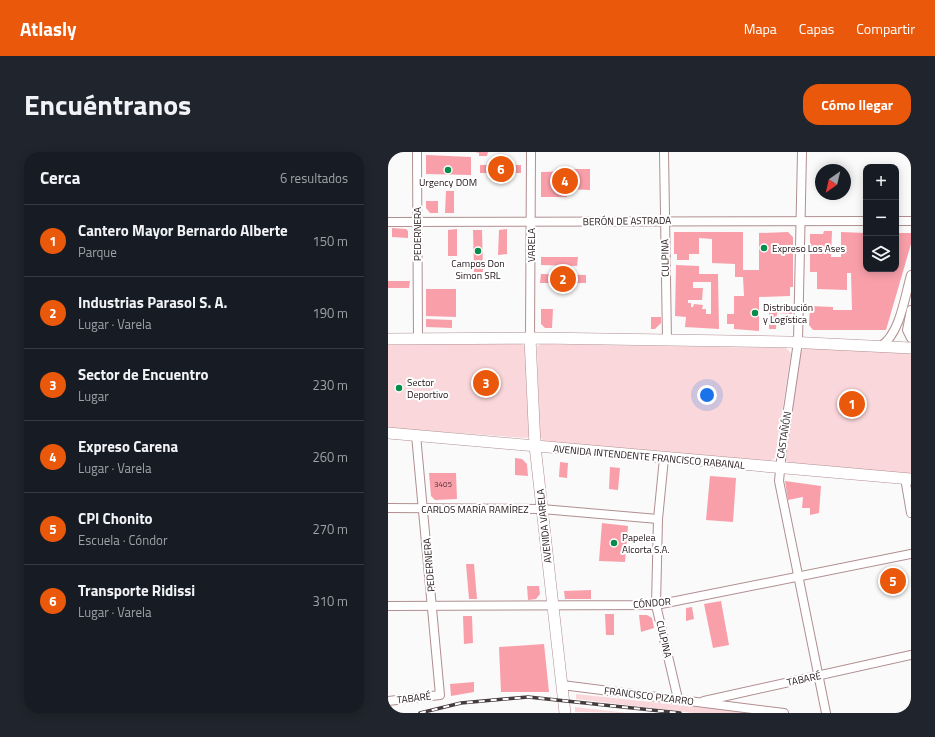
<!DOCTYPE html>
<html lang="es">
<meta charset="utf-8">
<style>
:root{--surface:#171b24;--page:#20242c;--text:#f1f3f6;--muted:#9ea1a6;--line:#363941;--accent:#ea580c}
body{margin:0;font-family:"Titillium Web",sans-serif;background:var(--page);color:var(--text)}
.controls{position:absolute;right:12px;top:12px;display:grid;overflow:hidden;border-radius:8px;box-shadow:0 2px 10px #0003}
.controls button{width:36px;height:36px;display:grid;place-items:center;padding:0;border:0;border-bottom:1px solid var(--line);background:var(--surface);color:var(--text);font:20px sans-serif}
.compass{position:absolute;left:427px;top:12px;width:36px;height:36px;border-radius:50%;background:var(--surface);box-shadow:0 2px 10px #0003;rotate:214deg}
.you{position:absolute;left:319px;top:243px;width:14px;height:14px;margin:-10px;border:3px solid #fff;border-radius:50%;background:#1a73e8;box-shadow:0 0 0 6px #1a73e833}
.badge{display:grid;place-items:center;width:26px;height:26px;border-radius:50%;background:var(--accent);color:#fff;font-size:13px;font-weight:700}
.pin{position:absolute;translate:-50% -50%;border:2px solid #fff;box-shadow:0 1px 4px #0006}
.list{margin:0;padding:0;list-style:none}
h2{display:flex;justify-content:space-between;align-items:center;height:52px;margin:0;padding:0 16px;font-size:17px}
h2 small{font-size:13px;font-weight:400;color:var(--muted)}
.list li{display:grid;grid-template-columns:26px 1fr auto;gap:12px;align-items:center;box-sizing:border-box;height:72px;padding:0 16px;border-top:1px solid var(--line)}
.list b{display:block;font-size:15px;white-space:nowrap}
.list p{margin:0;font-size:13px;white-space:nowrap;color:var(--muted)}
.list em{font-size:13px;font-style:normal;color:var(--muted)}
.icon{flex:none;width:22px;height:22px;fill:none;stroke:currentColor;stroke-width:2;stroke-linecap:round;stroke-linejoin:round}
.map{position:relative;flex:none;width:523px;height:561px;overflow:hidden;border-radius:16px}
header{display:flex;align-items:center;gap:24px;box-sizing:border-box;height:56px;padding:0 20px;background:var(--accent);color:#fff}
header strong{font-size:19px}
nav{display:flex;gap:22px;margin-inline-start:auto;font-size:14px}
.intro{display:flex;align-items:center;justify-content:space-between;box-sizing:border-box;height:96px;padding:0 24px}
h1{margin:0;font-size:28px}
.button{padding:10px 18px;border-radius:16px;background:var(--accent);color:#fff;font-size:14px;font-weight:700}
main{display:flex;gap:24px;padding:0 24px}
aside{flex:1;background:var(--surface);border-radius:16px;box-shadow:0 2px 10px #0003}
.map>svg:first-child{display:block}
.green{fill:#fad7da}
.building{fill:#f99faa;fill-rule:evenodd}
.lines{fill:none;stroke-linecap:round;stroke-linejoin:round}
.street-casing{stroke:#b18e91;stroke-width:10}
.secondary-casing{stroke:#b18e91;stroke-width:12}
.street{stroke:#fff;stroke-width:8}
.secondary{stroke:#fff;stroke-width:11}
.rail-casing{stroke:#463b3c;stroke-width:3.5}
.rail{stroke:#fff;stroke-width:2;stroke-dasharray:6;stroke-linecap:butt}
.poi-dot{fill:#068d4b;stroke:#fff;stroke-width:1.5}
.labels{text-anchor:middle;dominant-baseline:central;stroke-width:4;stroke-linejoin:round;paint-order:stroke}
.number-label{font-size:8px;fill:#56363a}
.poi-label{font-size:10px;fill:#201315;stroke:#fff;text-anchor:start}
.street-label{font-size:10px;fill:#201315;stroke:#fff}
</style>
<header>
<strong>Atlasly</strong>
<nav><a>Mapa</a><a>Capas</a><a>Compartir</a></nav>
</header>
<div class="intro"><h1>Encuéntranos</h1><a class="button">Cómo llegar</a></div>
<main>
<aside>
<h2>Cerca<small>6 resultados</small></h2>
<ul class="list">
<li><span class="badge">1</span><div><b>Cantero Mayor Bernardo Alberte</b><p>Parque</p></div><em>150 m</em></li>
<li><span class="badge">2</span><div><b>Industrias Parasol S. A.</b><p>Lugar · Varela</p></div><em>190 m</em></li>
<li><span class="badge">3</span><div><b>Sector de Encuentro</b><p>Lugar</p></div><em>230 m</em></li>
<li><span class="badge">4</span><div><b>Expreso Carena</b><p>Lugar · Varela</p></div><em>260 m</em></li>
<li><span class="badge">5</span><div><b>CPI Chonito</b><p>Escuela · Cóndor</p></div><em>270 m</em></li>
<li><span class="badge">6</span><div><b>Transporte Ridissi</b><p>Lugar · Varela</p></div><em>310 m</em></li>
</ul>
</aside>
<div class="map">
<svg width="523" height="561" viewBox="0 0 523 561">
<rect width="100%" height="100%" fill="#fafafa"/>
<!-- green -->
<g class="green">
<polygon points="132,190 139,197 142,284 139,286 0,276 0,191"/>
<polygon points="153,192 398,196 403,201 387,306 378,311 156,290 151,283 149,194"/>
<polygon points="417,195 523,197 523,322 401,312 396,305 413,200"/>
<polygon points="188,542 364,561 305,561 188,547"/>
<polygon points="187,555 239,561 187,560"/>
</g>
<!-- building -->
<g class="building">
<polygon points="87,0 100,0 99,4 91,4 91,1"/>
<polygon points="38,3 83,5 83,23 38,22"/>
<rect x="92" y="13" width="41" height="8"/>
<polygon points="186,17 202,17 202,38 179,37 179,45 153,45 153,20 186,19"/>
<polygon points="58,39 66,39 66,61 57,61"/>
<polygon points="38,49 50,49 50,61 42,61 38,56"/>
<polygon points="4,76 18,77 20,79 20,86 4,85"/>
<polygon points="69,77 69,104 60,104 60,78"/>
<polygon points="119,77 119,102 110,103 111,78"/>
<polygon points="85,78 94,78 95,120 86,120"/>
<polygon points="436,79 444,79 443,105 453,105 453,80 478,81 478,117 508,117 508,81 523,81 523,92 498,178 425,178 421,173 422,154 445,155 445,158 464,158 463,121 459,121 459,138 429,137 429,120 422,120 422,82 435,82"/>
<polygon points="286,80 355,80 355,118 371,118 371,81 400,80 405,85 405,135 402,135 402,144 371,145 371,179 346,177 346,172 339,172 339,162 346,162 346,144 356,144 355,125 347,125 347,112 324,111 324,87 311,86 311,102 301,102 301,108 289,108 289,102 286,102"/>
<polygon points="153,105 190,105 189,114 153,113"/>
<path d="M 288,113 L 311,114 L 311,122 L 330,122 L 331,177 L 297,175 L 298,165 L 287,164 ZM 305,130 L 323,130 L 323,162 L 318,162 L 318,157 L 314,157 L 315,153 L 306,152 L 305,155 L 303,155 L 303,151 L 300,151 L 300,148 L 314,148 L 315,136 L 305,136 Z"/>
<polygon points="153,122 198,123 198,131 152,131"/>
<polygon points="0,129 22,129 21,136 0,136"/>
<polygon points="38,137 68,137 68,165 38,164"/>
<polygon points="381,152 405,153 404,162 389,161 388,177 381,177"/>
<polygon points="153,157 165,157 164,176 157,176 153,172"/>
<polygon points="263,165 273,165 273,171 267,177 263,177"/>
<polygon points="38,167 64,168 64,176 38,175"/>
<polygon points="98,223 103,224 104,226 95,227 96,234 94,233 93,226"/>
<polygon points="127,306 134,307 139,312 140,324 127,323"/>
<polygon points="172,310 180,311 179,326 171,325"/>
<polygon points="222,315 232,316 230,338 221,337"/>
<polygon points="41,321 68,321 69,347 47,348 43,344"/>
<polygon points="322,324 348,326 345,370 318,368"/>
<polygon points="397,329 433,334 431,361 422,363 422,356 414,356 415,345 400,348"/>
<polygon points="214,371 240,374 237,410 211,409"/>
<polygon points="78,412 86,412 89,447 81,447"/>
<polygon points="506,414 509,428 501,430 497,416"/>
<polygon points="139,434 151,434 152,442 148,447 140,448"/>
<polygon points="203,438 203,447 177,447 176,439"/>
<polygon points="333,449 341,493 325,496 316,452"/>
<polygon points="304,455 306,467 298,469 298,456"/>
<polygon points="217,462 226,462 226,483 218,483"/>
<polygon points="251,463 259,463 264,466 266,476 253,480"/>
<polygon points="75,464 84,464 85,491 76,492"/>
<polygon points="156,492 161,540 113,540 111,495"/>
<polygon points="86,530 86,540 63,544 62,532"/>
</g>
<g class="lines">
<defs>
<g id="street">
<polyline points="29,0 30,187"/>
<polyline points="276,0 279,188"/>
<polyline points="414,0 410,190 394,298 391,329 438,561"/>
<polyline points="508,69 523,69"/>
<polyline points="0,70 478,69"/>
<polyline points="523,158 519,178 523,186"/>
<polyline points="142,186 143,0"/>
<path d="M 493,194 C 512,182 517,144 523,123"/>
<polyline points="276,306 270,367 268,453 290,547"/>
<polyline points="517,326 523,361"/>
<polyline points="0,356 154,357 270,367"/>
<polyline points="0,454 268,453 523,402"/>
<polyline points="174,533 396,561"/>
<polyline points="0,549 52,543 28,283"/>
<polyline points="316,549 523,503"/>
</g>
<g id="secondary">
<polyline points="142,186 147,294 177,561"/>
<polyline points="0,187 152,186 400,190 523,196"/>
<polyline points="0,281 523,327"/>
</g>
</defs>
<!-- street casing -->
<use href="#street" class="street-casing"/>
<!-- secondary casing -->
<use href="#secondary" class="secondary-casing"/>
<!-- street -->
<use href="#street" class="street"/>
<!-- secondary -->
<use href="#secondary" class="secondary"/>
<defs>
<polyline id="rail" points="32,561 73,551 140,545 292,561"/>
</defs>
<!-- rail casing -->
<use href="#rail" class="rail-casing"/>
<!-- rail -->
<use href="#rail" class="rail"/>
</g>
<!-- markers -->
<g class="poi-dot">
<circle cx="60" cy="18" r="4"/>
<circle cx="376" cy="96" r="4"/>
<circle cx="90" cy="99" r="4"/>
<circle cx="367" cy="161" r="4"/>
<circle cx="11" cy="236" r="4"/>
<circle cx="226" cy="391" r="4"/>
</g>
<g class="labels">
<!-- number labels -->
<g class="number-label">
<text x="55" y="332">3405</text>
</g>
<!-- poi labels -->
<g class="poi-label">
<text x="60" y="30" text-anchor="middle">Urgency DOM</text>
<text x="384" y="96">Expreso Los Ases</text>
<text x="90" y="111" text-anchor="middle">Campos Don<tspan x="90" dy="12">Simon SRL</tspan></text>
<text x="375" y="155">Distribución<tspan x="375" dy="12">y Logística</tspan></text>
<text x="19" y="230">Sector<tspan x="19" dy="12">Deportivo</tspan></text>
<text x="234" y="385">Papelea<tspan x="234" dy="12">Alcorta S.A.</tspan></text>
</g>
<!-- street labels -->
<g class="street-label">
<text transform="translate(239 69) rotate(-1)">BERÓN DE ASTRADA</text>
<text transform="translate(29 82) rotate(-90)">PEDERNERA</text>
<text transform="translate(143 93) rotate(-90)">VARELA</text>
<text transform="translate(277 106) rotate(-91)">CULPINA</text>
<text transform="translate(396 283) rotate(-81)">CASTAÑÓN</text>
<text transform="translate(261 305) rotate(5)">AVENIDA INTENDENTE FRANCISCO RABANAL</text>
<text x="87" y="357">CARLOS MARÍA RAMÍREZ</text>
<text transform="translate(156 374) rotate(-96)">AVENIDA VARELA</text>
<text transform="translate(41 413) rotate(-95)">PEDERNERA</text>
<text transform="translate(264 451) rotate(-5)">CÓNDOR</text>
<text transform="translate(276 487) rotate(77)">CULPINA</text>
<text transform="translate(416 527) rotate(-12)">TABARÉ</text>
<text transform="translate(261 544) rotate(7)">FRANCISCO PIZARRO</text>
<text transform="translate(26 546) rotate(-7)">TABARÉ</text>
</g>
</g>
</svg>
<div class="controls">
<button>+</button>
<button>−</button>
<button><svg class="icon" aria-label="layers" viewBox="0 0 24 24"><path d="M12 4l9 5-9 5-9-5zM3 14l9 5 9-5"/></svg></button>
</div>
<svg class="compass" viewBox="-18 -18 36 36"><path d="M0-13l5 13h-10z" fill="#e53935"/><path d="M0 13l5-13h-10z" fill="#9ea1a6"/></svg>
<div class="you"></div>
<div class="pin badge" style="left:464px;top:252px">1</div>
<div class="pin badge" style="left:175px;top:127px">2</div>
<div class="pin badge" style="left:98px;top:231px">3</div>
<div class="pin badge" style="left:177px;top:29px">4</div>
<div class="pin badge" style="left:505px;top:429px">5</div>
<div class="pin badge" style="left:113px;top:17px">6</div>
</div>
</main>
